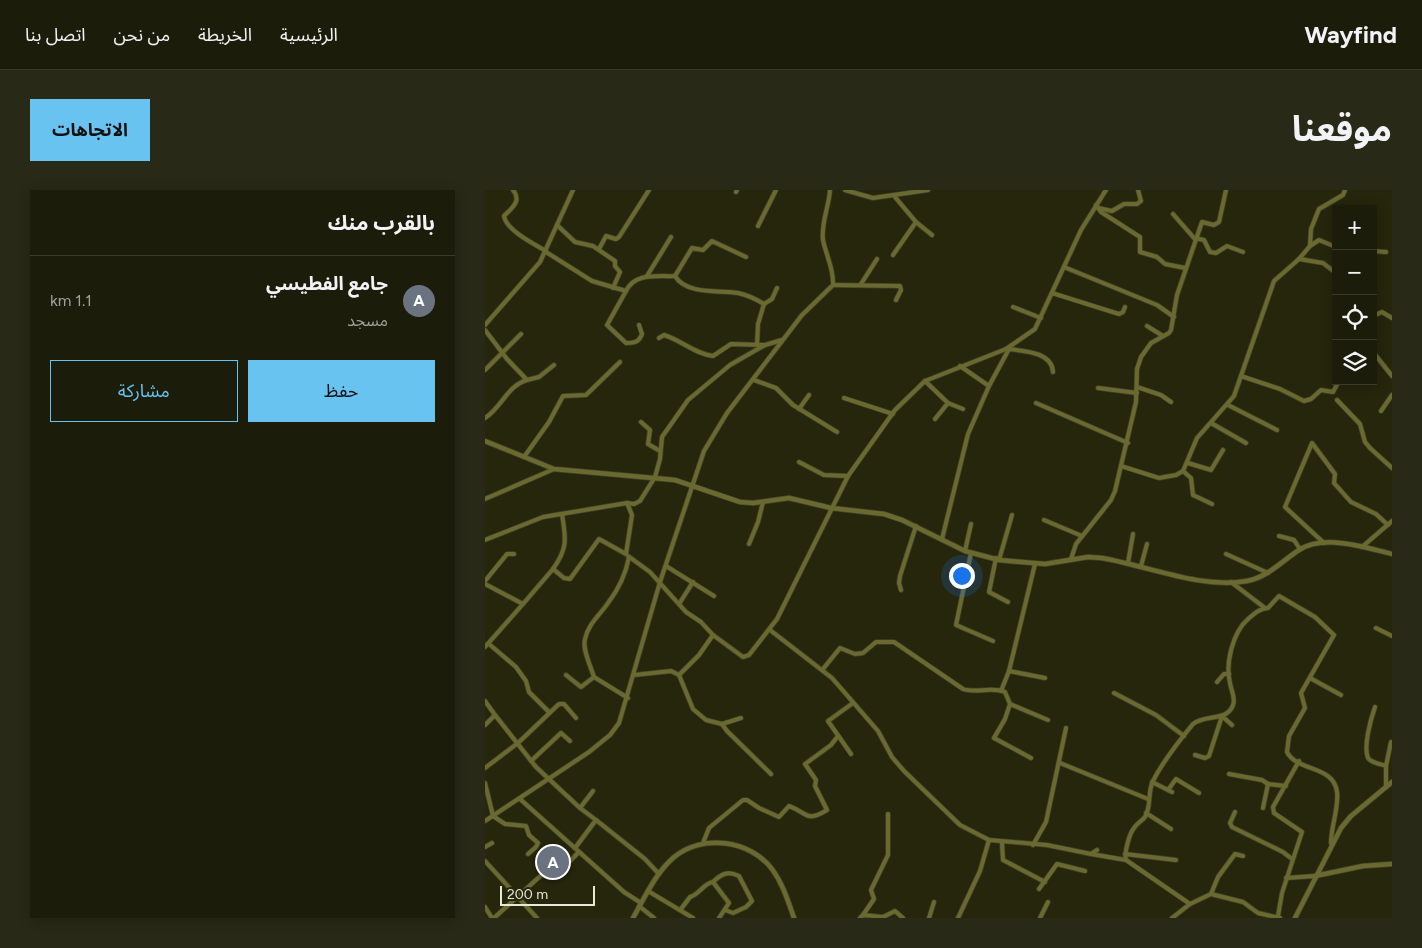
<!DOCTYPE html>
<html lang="ar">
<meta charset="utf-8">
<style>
:root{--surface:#1c1c0a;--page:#292918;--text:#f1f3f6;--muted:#a0a19c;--line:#3a3a2b;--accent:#69c3f1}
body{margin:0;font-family:Figtree,"Noto Sans Arabic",sans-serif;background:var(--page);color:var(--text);direction:rtl}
.controls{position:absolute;right:15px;top:15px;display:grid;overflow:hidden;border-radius:0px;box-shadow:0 2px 12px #0003}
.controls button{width:45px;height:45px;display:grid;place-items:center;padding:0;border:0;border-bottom:1px solid var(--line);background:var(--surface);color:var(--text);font:25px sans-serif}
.scale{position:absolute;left:15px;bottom:12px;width:95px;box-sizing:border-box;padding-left:5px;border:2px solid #e8e9d9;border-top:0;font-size:14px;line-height:18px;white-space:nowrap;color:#e8e9d9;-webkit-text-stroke:4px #26260d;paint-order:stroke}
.you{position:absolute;left:476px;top:385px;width:18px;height:18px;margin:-12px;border:4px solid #fff;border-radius:50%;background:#1a73e8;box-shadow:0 0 0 8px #1a73e833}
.badge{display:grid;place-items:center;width:32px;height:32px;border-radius:50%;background:var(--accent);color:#fff;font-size:16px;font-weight:700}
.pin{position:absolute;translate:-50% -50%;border:2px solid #fff;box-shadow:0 1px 5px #0006}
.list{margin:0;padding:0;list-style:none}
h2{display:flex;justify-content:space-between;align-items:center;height:65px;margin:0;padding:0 20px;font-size:21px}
h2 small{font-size:16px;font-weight:400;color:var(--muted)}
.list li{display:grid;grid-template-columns:32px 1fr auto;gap:15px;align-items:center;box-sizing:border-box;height:90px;padding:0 20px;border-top:1px solid var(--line)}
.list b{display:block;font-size:19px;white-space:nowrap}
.list p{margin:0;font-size:16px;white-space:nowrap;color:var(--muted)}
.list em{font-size:16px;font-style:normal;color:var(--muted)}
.actions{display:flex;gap:10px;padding:15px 20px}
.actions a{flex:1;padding:11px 0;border:1px solid var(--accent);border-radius:0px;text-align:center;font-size:18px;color:var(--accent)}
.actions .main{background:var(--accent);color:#111}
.icon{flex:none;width:28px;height:28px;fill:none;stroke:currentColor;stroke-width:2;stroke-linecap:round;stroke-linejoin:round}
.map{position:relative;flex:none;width:907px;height:728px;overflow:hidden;direction:ltr;border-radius:0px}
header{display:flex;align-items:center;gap:30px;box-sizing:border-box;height:70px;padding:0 25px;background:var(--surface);border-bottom:1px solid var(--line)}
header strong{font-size:24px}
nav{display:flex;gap:28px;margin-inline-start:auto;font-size:18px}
.intro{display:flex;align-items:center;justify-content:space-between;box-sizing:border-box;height:120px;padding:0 30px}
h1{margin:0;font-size:35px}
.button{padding:12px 22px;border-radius:0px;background:var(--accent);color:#111;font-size:18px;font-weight:700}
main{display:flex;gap:30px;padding:0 30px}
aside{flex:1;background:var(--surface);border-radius:0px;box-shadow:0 2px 12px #0003}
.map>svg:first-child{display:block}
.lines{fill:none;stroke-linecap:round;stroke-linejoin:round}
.minor-casing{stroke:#41412a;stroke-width:5.5}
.tertiary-casing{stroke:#41412a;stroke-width:6}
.minor{stroke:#6a6930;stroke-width:4}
.tertiary{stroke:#6a6930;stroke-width:4.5}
</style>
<header>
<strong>Wayfind</strong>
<nav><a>الرئيسية</a><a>الخريطة</a><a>من نحن</a><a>اتصل بنا</a></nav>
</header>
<div class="intro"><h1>موقعنا</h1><a class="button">الاتجاهات</a></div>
<main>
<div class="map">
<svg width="907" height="728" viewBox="0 0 907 728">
<rect width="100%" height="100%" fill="#26260d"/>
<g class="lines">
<defs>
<g id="minor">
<path d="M 28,0 C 37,11 27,18 19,26 C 21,40 49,54 61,61"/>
<polyline points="360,0 388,8 443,0"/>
<polyline points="251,2 252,0"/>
<polyline points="410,7 431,32 447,45"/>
<polyline points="611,15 616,22 655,47 655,62 672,67 680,74 700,78"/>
<polyline points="613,18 627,21 639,14 652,14 656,11 653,0"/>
<polyline points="688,24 709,48 719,50 725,62 731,63 742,56 758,62"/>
<polyline points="72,35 90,52 108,56 130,71 130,76 135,82 128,98"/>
<polyline points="273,36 291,0"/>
<polyline points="825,56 834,50 851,57"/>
<polyline points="114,59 121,46 131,49 134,47 164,0"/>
<polyline points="888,61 901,62"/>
<path d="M 61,62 L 107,91 L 141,101 L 122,135 L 141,153 C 150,153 154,152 157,144 L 154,135"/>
<polyline points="408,65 431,32"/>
<polyline points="814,69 838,73 851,83"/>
<polyline points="579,77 672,115 689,127"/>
<polyline points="162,86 186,47"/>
<path d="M 190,86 C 201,105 235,100 253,103 C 262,105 271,109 279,114"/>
<polyline points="376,94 392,69"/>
<polyline points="348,95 415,96 416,100 411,110"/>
<path d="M 141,101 C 150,82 173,87 190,86 L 207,58 L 218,60 L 227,51 L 261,67"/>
<polyline points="567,103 634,124 638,122 640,117"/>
<polyline points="528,117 556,128"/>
<polyline points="888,126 897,122 907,128"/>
<polyline points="0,135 55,72 88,0"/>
<polyline points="662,136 678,146"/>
<polyline points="0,140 22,169 42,190 54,187 69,175"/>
<path d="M 174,148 L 179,145 C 196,150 210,164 228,166 L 246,154 L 280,155"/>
<polyline points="272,155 273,134 279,114 287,109 292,98"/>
<path d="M 523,159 C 539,161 567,162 568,182"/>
<polyline points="888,162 907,186"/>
<polyline points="475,176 504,196"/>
<polyline points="0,180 36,144"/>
<polyline points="756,186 795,199 819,211 826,209 836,200 848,202 854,191"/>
<polyline points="269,190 291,198 308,215 352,242"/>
<polyline points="440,191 463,213 478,219"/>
<polyline points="652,197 676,205 686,212"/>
<polyline points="613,198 652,203"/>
<polyline points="359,208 408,224"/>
<polyline points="852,210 875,234 880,252 885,258 907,278"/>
<polyline points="551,213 643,253"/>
<polyline points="743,215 792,240"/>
<polyline points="314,219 324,205"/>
<polyline points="896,221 907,205"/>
<path d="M 0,228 C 17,217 22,196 42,190"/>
<polyline points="450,229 463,213"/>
<polyline points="156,232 165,240 163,254 175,261"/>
<polyline points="726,233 761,253"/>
<polyline points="39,267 64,232 78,206 101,205 135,172"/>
<polyline points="314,272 339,285 363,286"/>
<polyline points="703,273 726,280 738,260"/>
<polyline points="636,276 674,288 691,285 698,281 712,248 749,206 789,91 814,69 825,56 826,39 834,19 858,5 860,0"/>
<polyline points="698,281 706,288 708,305 727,314"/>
<polyline points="0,309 69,279"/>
<polyline points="559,330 597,346"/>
<polyline points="794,346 809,350 815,359"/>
<polyline points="457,349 483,244 504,196 524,159"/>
<polyline points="0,350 58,327 142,313"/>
<polyline points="839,353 800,317 827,253 850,284 849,293 866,312 891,324 903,335"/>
<polyline points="264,354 273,332 278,312"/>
<polyline points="877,357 907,331"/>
<polyline points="480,361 486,334"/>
<polyline points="486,363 471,435 508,451"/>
<polyline points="741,364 783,383"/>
<polyline points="143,366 165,382 201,422 216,432 228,445"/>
<polyline points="511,368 504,402 523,412"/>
<polyline points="586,369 591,354 626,310 630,301 651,212 652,179 656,167 666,153 684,143 686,140 692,105 717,32 729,35 734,32 741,0"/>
<polyline points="514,370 527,325"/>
<polyline points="643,373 648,344"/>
<polyline points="181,376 229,406"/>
<polyline points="656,376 662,354"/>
<path d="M 68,379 C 83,358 81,349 77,324"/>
<polyline points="0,391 22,364 29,364"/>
<polyline points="746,392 780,418"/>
<polyline points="0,394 38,414 68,379 79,388 85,389 114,349 141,364 147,325 142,313 149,314 155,311 170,287 175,269 177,247 203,210 245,175 280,155 297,150"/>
<polyline points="416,400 414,393 415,386 431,336"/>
<polyline points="194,414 208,392"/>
<polyline points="891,438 907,446"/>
<polyline points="285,440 347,488 393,541 407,567 419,581 475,635 504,650 562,655 606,664 612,660"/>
<polyline points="4,454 31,477 41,491 44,502 64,522"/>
<polyline points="0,457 38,414"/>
<path d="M 338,479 L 355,458 L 370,464 L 378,463 L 391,452 L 409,452 L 478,499 C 491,504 506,496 520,502 L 525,514 L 520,529 L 509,548 L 546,568"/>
<polyline points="524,481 550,374"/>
<polyline points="81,485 96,497 109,487"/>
<polyline points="149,485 186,481 194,485 214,465 228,445 258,467 264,465 292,429 363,286 410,220 440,191 521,159 550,139 596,40 621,0"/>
<polyline points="194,485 208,519 221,530 237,534 242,541 286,584"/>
<polyline points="825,488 856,505"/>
<polyline points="732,492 739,484 744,484"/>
<polyline points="516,501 524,481 560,488"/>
<polyline points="629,503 671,525 699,546"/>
<path d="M 143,508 L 109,487 C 106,477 97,459 100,449 C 103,434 115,425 123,413 C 133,400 141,383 144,367"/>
<polyline points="0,511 10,525"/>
<polyline points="525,514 563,530"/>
<path d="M 890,517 C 886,528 878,557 883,568 C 886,573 896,574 901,576"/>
<polyline points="737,526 747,535"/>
<polyline points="237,534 256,528"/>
<polyline points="0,535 10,525 51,577 95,618"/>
<polyline points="366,564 343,531 368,513"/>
<polyline points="710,565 720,568 724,566 737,526"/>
<polyline points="46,571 76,543 85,551"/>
<polyline points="575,573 663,609"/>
<polyline points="0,578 33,553 74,514 79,514 91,528"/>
<polyline points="744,584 777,590 783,594"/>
<polyline points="667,592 687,602"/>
<polyline points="0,593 8,626 20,634 41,636 44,645 53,653 51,657 43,664"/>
<polyline points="901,597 901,576 906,552"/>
<polyline points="683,600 691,589 714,603"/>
<polyline points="108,601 95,618 111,630"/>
<polyline points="35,609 139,702 156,713"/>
<polyline points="778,618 783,594 801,596"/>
<polyline points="750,622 745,633 747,637 798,662 807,669"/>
<polyline points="661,623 686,639"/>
<path d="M 0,631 L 104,562 L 125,545 L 134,533 L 175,392 L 219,261 L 242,223 L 317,125 L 348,95 C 349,79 341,65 338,50 C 336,32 344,17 345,0"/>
<path d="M 218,653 L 224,638 L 258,610 L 262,610 L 274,618 L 294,627 L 304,616 C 323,623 321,633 342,620 L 330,596 L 331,590 L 320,574 L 346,555 L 353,546"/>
<polyline points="517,653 518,670 560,692"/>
<polyline points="548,655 561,632 581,538"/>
<polyline points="0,657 7,653"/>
<polyline points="90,658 111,630 160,669 174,684"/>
<polyline points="606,664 641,670"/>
<polyline points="640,664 691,670"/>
<polyline points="0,671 52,728"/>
<polyline points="74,682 94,662"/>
<polyline points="801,688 830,686"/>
<path d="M 228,692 C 237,683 243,681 254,686 L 267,711 L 261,717 L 248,723 L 240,720"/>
<polyline points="554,699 572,674 600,681"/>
<polyline points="163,701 208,728"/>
<polyline points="726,704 733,687 750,664 758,666"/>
<path d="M 705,714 L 641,670 C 639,664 644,644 649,638 C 652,633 657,631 660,627 C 667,615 662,603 668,591 C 678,571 694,551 708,534 C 720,524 742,532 748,515 C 751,508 746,500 745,493 C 740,473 748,442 763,429 C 769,424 775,418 783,418 L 794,406 L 830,427 L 849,445 L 816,503 L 820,518 L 804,546 L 802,562 C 812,582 849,575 852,602 C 854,618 846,636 846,653"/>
<polyline points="154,716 169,728"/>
<polyline points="0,717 7,728"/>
<path d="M 196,719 L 205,707 C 215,704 219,693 228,692 L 244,713 L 234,728"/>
<polyline points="378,725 389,709 386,700 403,665 403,624"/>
<polyline points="793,726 797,703 817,642 789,623 788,617 814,571"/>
<polyline points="9,728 62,680"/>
<polyline points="375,728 378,725 398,727 410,721 418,728"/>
<polyline points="444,728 449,712"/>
<polyline points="473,728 495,681 504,650"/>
<polyline points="555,728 563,712"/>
<polyline points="687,728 705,714 726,704 758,712 773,723 795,728"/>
</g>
<g id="tertiary">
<path d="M 0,251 L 69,279 L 190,290 L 255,312 L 268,313 L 304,308 L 346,318 L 399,324 L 417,330 L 480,361 L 514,370 L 560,374 L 603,367 L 617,368 C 663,376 715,399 762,391 C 783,387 797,371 814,360 C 839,344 880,357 907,364"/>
<polyline points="830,686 878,676 907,674"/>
<path d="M 148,728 C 160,707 170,684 188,668 C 217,643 265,650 287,679 C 298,694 303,711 309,728"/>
<polyline points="810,728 856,638 866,626 907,592"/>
</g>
</defs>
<!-- minor casing -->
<use href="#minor" class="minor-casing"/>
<!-- tertiary casing -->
<use href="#tertiary" class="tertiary-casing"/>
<!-- minor -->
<use href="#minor" class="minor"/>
<!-- tertiary -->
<use href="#tertiary" class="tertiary"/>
</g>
</svg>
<div class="controls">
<button>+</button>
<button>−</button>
<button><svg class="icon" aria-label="locate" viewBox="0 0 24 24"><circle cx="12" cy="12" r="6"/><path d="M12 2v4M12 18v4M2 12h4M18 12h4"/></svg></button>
<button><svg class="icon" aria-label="layers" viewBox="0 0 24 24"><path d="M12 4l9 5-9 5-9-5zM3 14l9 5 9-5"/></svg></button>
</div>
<div class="scale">200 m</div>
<div class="you"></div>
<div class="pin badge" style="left:68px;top:672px;background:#6b7280">A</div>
</div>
<aside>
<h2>بالقرب منك<small></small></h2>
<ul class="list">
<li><span class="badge" style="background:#6b7280">A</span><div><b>جامع الفطيسي</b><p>مسجد</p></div><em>1.1 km</em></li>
</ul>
<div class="actions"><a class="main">حفظ</a><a>مشاركة</a></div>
</aside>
</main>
